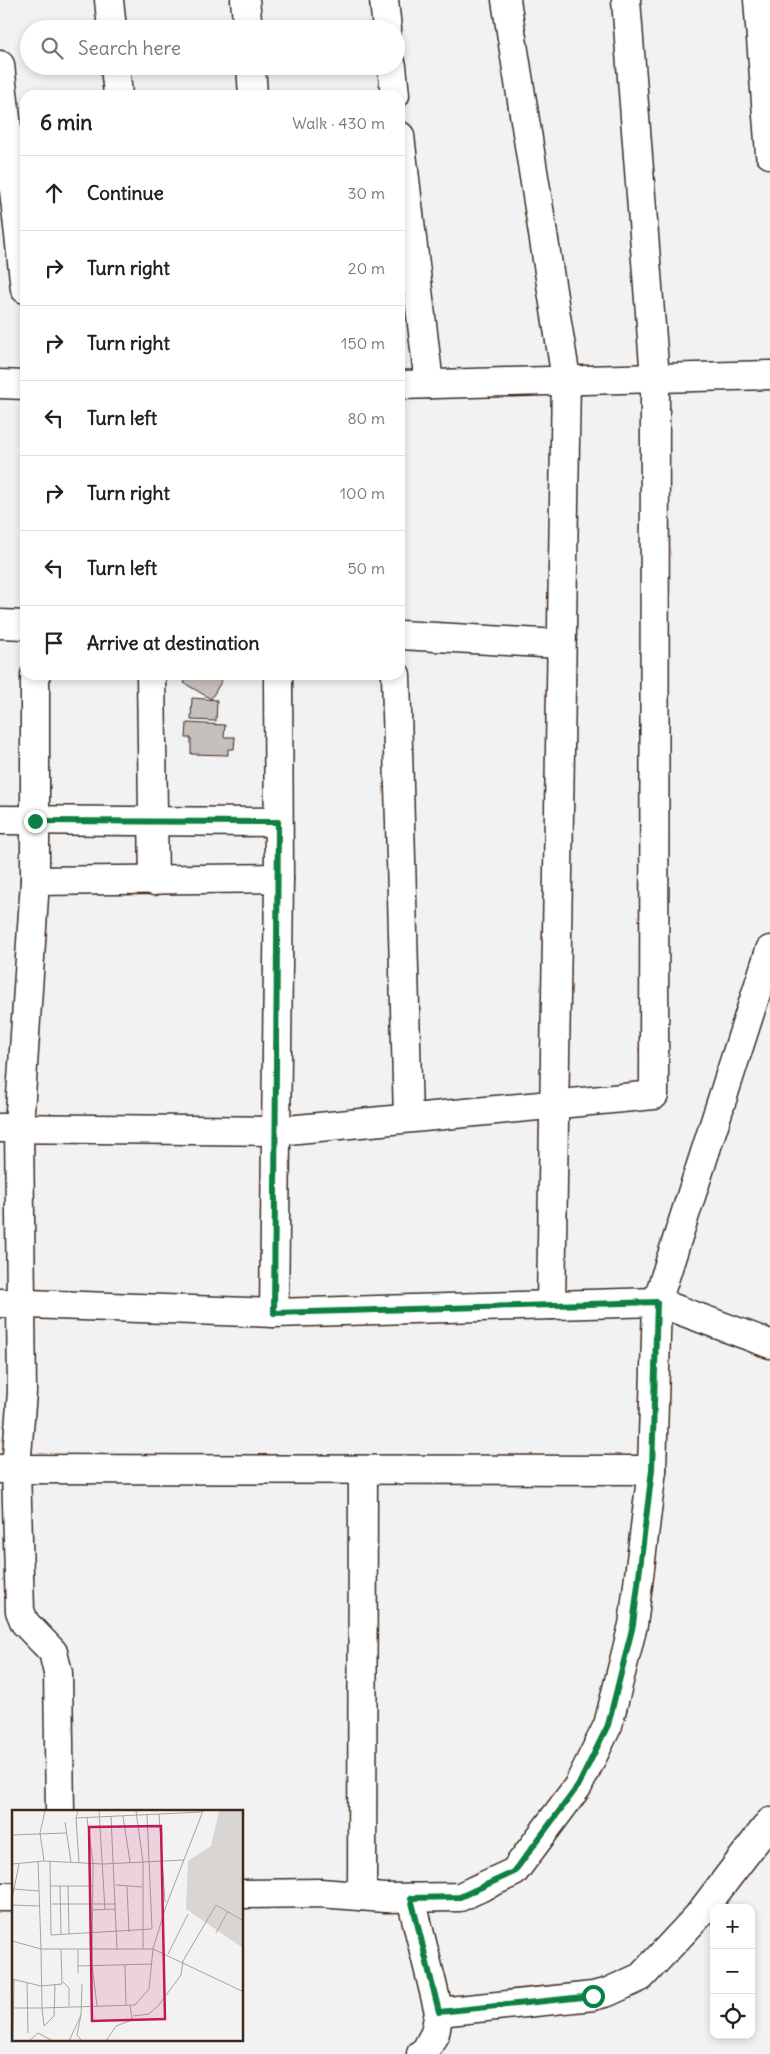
<!DOCTYPE html>
<meta charset="utf-8">
<style>
:root{--surface:#fff;--page:#f6f6f6;--text:#222;--muted:#767676;--line:#e0e0e0}
body{margin:0;font-family:Delius,sans-serif;background:var(--page);color:var(--text)}
.controls{position:absolute;right:15px;bottom:15px;display:grid;overflow:hidden;border-radius:10px;box-shadow:0 2px 8px #0003}
.controls button{width:45px;height:45px;display:grid;place-items:center;padding:0;border:0;border-bottom:1px solid var(--line);background:var(--surface);color:var(--text);font:25px sans-serif}
.stop{position:absolute;width:15px;height:15px;margin:-11px;border:4px solid #0b8043;border-radius:50%;background:#fff}
.stop.end{background:#0b8043;border-color:#fff;box-shadow:0 1px 5px #0008}
.list{margin:0;padding:0;list-style:none}
h2{display:flex;justify-content:space-between;align-items:center;height:65px;margin:0;padding:0 20px;font-size:21px}
h2 small{font-size:16px;font-weight:400;color:var(--muted)}
.list li{display:grid;grid-template-columns:32px 1fr auto;gap:15px;align-items:center;box-sizing:border-box;height:75px;padding:0 20px;border-top:1px solid var(--line)}
.list b{display:block;font-size:19px;white-space:nowrap}
.list em{font-size:16px;font-style:normal;color:var(--muted)}
.icon{flex:none;width:28px;height:28px;fill:none;stroke:currentColor;stroke-width:2;stroke-linecap:round;stroke-linejoin:round}
.map{position:relative;flex:none;width:770px;height:2054px;overflow:hidden}
.search{position:absolute;background:var(--surface);box-shadow:0 2px 8px #0003;left:20px;top:20px;width:385px;height:55px;display:flex;align-items:center;gap:12px;box-sizing:border-box;padding:0 18px;border-radius:28px;color:var(--muted);font-size:19px}
.panel{position:absolute;background:var(--surface);box-shadow:0 2px 8px #0003;left:20px;top:90px;width:385px;height:590px;border-radius:15px}
.map>svg:first-child{display:block}
.building{fill:#c6c0bd;stroke:#3b2a1e}
.lines{fill:none;stroke-linecap:round;stroke-linejoin:round}
.minor-casing{stroke:#3b2a1e;stroke-width:31}
.minor{stroke:#fff;stroke-width:28}
.route{stroke:#0b8043;stroke-width:6}
.inset-road{fill:none;stroke:#a9a29d;stroke-width:1}
.view{fill:#c2185b;fill-opacity:0.15;stroke:#c2185b;stroke-width:2.5}
.inset-edge{fill:none;stroke:#3b2a1e;stroke-width:2.5}
</style>
<div class="map">
<svg width="770" height="2054" viewBox="0 0 770 2054">
<rect width="100%" height="100%" fill="#f3f2f2"/>
<filter id="ink" filterUnits="userSpaceOnUse"><feTurbulence type="fractalNoise" baseFrequency=".02" numOctaves="2"/><feDisplacementMap in="SourceGraphic" scale="10" xChannelSelector="R" yChannelSelector="G"/><feConvolveMatrix kernelMatrix="1 2 1 2 8 2 1 2 1" color-interpolation-filters="sRGB"/></filter>
<g filter="url(#ink)">
<!-- building -->
<g class="building">
<polygon points="188,675 225,675 211,699 184,683"/>
<polygon points="192,698 217,700 216,721 191,720"/>
<polygon points="187,723 225,725 224,737 235,737 234,749 228,749 228,755 191,754 191,738 186,738"/>
</g>
<g class="lines">
<defs>
<g id="minor">
<polyline points="109,0 112,29"/>
<polyline points="245,0 248,29"/>
<polyline points="384,0 387,29"/>
<polyline points="506,0 566,379 551,1305"/>
<polyline points="758,0 770,154"/>
<polyline points="0,65 25,289"/>
<polyline points="115,66 118,95"/>
<polyline points="251,66 253,95"/>
<polyline points="392,66 395,95"/>
<polyline points="400,136 429,384"/>
<polyline points="0,384 25,385"/>
<polyline points="400,385 770,375"/>
<polyline points="0,624 25,625"/>
<polyline points="400,635 560,644"/>
<polyline points="35,675 35,881 19,1127 22,1392 16,1468 20,1611 25,1623 53,1652 58,1673 60,1812"/>
<polyline points="151,675 154,881"/>
<polyline points="396,675 408,1118"/>
<polyline points="0,820 278,822"/>
<polyline points="35,881 279,878"/>
<polyline points="770,950 657,1302 770,1344"/>
<polyline points="0,1128 277,1131 654,1095 655,378 626,0"/>
<polyline points="0,1303 274,1313 657,1302 652,1470 633,1625 608,1725 578,1786 514,1872 460,1897 385,1898 320,1893 242,1894"/>
<polyline points="274,1313 279,878 278,675"/>
<polyline points="0,1469 652,1470"/>
<polyline points="362,1896 363,1470"/>
<polyline points="0,1897 14,1897"/>
<polyline points="411,1898 439,2012 435,2033 426,2050 421,2054"/>
<polyline points="439,2012 593,1996 608,1992 641,1977 698,1916 770,1822"/>
</g>
</defs>
<!-- minor casing -->
<use href="#minor" class="minor-casing"/>
<!-- minor -->
<use href="#minor" class="minor"/>
</g>
</g>
<g class="lines" filter="url(#ink)">
<!-- route -->
<polyline class="route" points="35,821 278,822 274,1313 657,1302 652,1470 633,1625 608,1725 578,1786 514,1872 460,1897 411,1898 439,2012 593,1996"/>
</g>
<!-- overview -->
<g transform="translate(12 1810)">
<rect width="231" height="231" fill="#f3f2f2"/>
<path d="M 207,1 L 231,1 L 231,138 L 174,99 L 176,51 L 199,36 Z" fill="#d8d5d2"/>
<path class="inset-road" d="M 66,1 L 64,8 L 190,2M 87,1 L 93,100M 124,1 L 131,52 L 131,139M 191,1 L 154,96 L 141,139 L 232,182M 147,4 L 153,92M 99,6 L 105,140M 111,6 L 118,52M 64,8 L 67,53M 75,8 L 81,53 L 80,155 L 85,196M 53,12 L 59,52M 0,25 L 54,23M 32,51 L 28,23 L 33,1M 38,51 L 39,125 L 140,119 L 135,5M 0,54 L 32,51 L 91,54 L 172,50M 104,75 L 130,77M 39,76 L 81,76M 48,76 L 49,124M 56,76 L 57,124M 115,76 L 117,122M 1,79 L 27,81M 0,89 L 7,54M 40,94 L 104,94M 0,95 L 27,96M 81,100 L 104,99M 204,123 L 216,101M 0,131 L 29,139 L 26,51M 29,139 L 141,139 L 137,179 L 123,195 L 30,198 ZM 156,144 L 176,104M 113,155 L 114,195M 66,156 L 140,154M 66,163 L 66,140M 0,169 L 29,176 L 50,174 L 49,139M 15,172 L 16,223M 51,172 L 57,178 L 57,196M 0,198 L 30,198 L 32,216 L 42,206 L 43,175M 69,205 L 65,225 L 70,231M 121,206 L 137,204 L 146,196 L 169,165 L 171,151 L 204,95 L 232,111M 1,229 L 2,169M 17,231 L 26,223 L 41,231M 57,231 L 69,205 L 70,174M 94,231 L 104,216 L 120,210 L 118,195"/>
<path class="view" d="M 149,16 L 153,209 L 80,211 L 77,17 Z"/>
<rect width="231" height="231" class="inset-edge"/>
</g>
</svg>
<div class="controls">
<button>+</button>
<button>−</button>
<button><svg class="icon" aria-label="locate" viewBox="0 0 24 24"><circle cx="12" cy="12" r="6"/><path d="M12 2v4M12 18v4M2 12h4M18 12h4"/></svg></button>
</div>
<div class="stop" style="left:593px;top:1996px"></div>
<div class="stop end" style="left:35px;top:821px"></div>
<div class="search"><svg class="icon" aria-label="search" viewBox="0 0 24 24"><circle cx="10" cy="10" r="6"/><path d="M15 15l6 6"/></svg>Search here</div>
<section class="panel">
<h2>6 min<small>Walk · 430 m</small></h2>
<ul class="list">
<li><svg class="icon" aria-label="ahead" viewBox="0 0 24 24"><path d="M12 20V5M6 11l6-6 6 6"/></svg><div><b>Continue</b></div><em>30 m</em></li>
<li><svg class="icon" aria-label="right" viewBox="0 0 24 24"><path d="M7 20v-9h11M14 6l5 5-5 5"/></svg><div><b>Turn right</b></div><em>20 m</em></li>
<li><svg class="icon" aria-label="right" viewBox="0 0 24 24"><path d="M7 20v-9h11M14 6l5 5-5 5"/></svg><div><b>Turn right</b></div><em>150 m</em></li>
<li><svg class="icon" aria-label="left" viewBox="0 0 24 24"><path d="M17 20v-9H6M10 6l-5 5 5 5"/></svg><div><b>Turn left</b></div><em>80 m</em></li>
<li><svg class="icon" aria-label="right" viewBox="0 0 24 24"><path d="M7 20v-9h11M14 6l5 5-5 5"/></svg><div><b>Turn right</b></div><em>100 m</em></li>
<li><svg class="icon" aria-label="left" viewBox="0 0 24 24"><path d="M17 20v-9H6M10 6l-5 5 5 5"/></svg><div><b>Turn left</b></div><em>50 m</em></li>
<li><svg class="icon" aria-label="arrive" viewBox="0 0 24 24"><path d="M6 21V4h12l-3 4 3 4H6"/></svg><div><b>Arrive at destination</b></div></li>
</ul>
</section>
</div>
